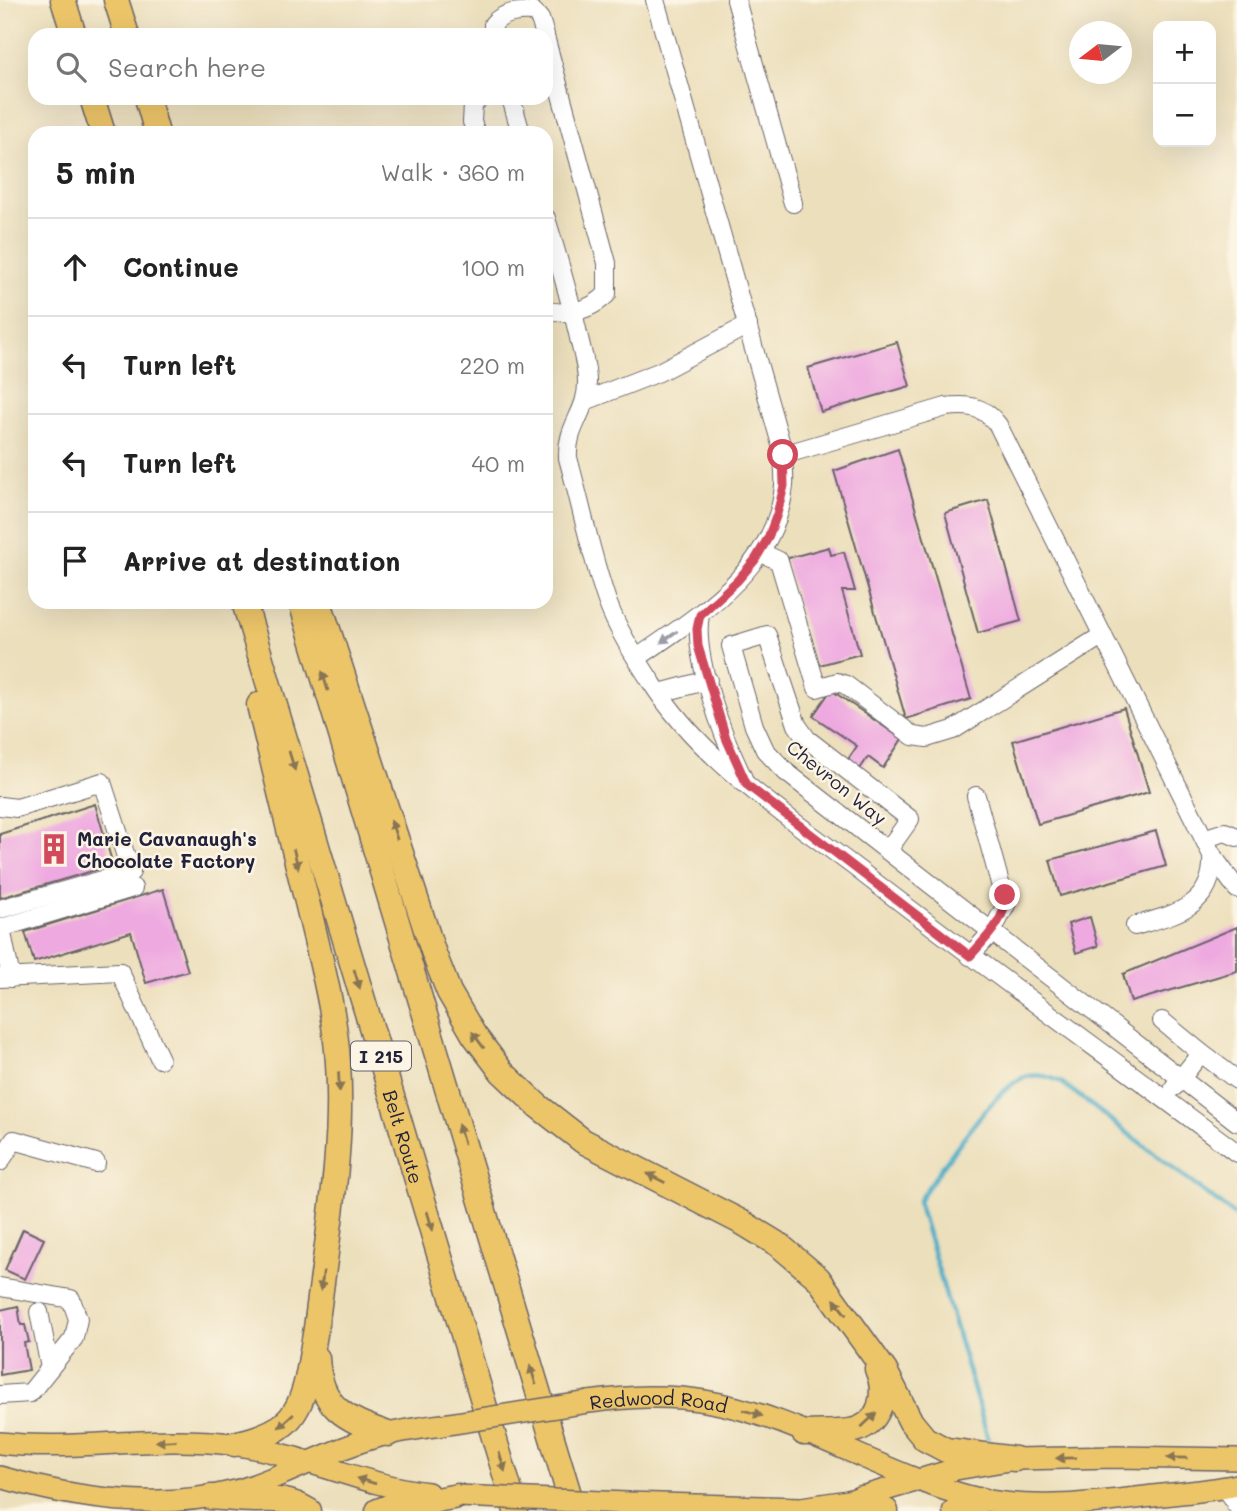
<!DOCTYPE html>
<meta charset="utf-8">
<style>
:root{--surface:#fff;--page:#f6f6f6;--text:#222;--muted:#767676;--line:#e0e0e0}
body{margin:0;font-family:Mali,sans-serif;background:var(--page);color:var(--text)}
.controls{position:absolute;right:21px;top:21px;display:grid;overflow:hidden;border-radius:14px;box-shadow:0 7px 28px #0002}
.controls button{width:63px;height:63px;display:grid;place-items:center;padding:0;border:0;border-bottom:2px solid var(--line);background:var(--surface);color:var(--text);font:35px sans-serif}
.compass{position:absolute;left:1069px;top:21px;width:63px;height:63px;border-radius:50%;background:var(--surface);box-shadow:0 7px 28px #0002;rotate:254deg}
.stop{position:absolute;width:21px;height:21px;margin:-16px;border:5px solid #d1495b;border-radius:50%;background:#fff}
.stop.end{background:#d1495b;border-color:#fff;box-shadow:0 2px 7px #0008}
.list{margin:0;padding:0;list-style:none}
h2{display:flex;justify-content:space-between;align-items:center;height:91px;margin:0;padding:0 28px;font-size:30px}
h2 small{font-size:23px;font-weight:400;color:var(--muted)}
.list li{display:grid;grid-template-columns:46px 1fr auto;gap:21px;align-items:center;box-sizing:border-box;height:98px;padding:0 28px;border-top:2px solid var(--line)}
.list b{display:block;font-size:26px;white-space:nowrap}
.list em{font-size:23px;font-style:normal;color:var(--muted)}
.icon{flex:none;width:38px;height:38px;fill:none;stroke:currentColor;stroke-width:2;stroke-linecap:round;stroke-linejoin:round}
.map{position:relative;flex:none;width:1237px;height:1511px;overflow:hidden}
.search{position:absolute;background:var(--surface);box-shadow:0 7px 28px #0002;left:28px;top:28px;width:525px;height:77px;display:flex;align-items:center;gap:18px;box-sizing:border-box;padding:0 24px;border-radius:21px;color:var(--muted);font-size:26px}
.panel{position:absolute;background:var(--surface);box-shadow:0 7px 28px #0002;left:28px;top:126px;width:525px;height:483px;border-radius:21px}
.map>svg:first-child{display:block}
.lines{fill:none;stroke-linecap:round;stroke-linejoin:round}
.stream{stroke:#46acc6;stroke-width:4.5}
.building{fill:#eea9e0}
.minor-casing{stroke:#696468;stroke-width:20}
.major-casing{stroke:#696468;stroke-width:24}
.highway-casing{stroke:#696468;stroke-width:27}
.minor{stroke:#fff;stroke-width:18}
.major{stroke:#edc569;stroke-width:21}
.highway{stroke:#edc569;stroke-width:24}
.major-bridge-casing{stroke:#696468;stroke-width:24;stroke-linecap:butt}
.major-bridge{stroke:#edc569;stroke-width:21}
.oneway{fill:#9c9ca7}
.oneway2{fill:#887452}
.route{stroke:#d1495b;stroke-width:9}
.labels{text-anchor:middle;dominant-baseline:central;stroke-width:5;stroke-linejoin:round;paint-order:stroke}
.shield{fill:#fcf5e5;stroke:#63616e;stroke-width:2}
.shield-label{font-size:18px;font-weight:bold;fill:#22223b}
.street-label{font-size:19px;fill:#22223b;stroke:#fcf5e5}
.poi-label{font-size:19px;font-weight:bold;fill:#22223b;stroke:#fcf5e5;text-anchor:start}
</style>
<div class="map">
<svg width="1237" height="1511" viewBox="0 0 1237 1511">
<rect width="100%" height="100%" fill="#fcf5e5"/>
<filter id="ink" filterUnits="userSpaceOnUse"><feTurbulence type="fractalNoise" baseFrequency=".0143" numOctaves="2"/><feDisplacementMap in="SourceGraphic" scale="14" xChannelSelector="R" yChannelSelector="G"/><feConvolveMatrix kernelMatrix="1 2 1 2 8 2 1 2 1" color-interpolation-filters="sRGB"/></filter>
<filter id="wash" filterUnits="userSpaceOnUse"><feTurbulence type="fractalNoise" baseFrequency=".00686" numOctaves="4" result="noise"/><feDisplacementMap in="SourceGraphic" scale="28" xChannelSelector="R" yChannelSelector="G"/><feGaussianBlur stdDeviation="1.57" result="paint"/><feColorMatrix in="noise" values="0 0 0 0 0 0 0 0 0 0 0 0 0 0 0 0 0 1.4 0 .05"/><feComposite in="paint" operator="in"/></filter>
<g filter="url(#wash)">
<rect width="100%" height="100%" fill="#ecdfbc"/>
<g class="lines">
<!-- stream -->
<path class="stream" d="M 988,1438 L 918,1201 C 939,1173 997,1081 1029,1076 C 1041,1074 1050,1077 1061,1082 L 1237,1217"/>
</g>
<g id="blocks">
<!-- building -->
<g class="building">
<polygon points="897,342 910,386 821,412 808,368"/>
<polygon points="898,449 971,699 906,719 834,471"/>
<polygon points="988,500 1021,621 978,633 945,513"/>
<polygon points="829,547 831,555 844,552 855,591 842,591 860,654 816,666 785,559"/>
<polygon points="831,690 902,739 883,768 868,757 860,769 847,761 857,746 813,716"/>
<polygon points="1124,708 1149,792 1038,824 1013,741"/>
<polygon points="95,804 113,865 0,898 0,834"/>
<polygon points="1156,831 1166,866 1060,896 1050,860"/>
<polygon points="163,889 188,971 146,983 131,932 34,962 25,932"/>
<polygon points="1090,917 1098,946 1076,953 1068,924"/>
<polygon points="1237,927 1237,971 1131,1002 1123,974"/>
<polygon points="23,1229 44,1239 25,1279 5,1270"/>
<polygon points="18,1306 21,1325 25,1325 29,1342 24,1343 29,1370 0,1375 0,1310"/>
</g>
</g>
</g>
<g filter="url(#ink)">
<use href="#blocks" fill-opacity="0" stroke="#696468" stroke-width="2"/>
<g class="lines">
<defs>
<g id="minor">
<polyline points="736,0 793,203"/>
<path d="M 493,35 L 493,24 C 504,12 518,11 534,12 L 540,19 L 545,35"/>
<path d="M 546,40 L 607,263 L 607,294 C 590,311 570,315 546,311"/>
<polyline points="511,98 521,133"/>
<polyline points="476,133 472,122 473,105 480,98"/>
<path d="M 546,218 C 558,258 570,298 579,338 C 582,352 587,367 587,381 C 588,413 566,425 568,458 C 581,505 591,555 607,601 C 617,629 634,655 650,680 C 701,761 785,814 860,871 C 984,967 1112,1059 1237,1153"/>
<polyline points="585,401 659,372 748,325"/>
<path d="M 783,455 L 946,407 C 968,404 984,406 998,425 L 1212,855 C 1215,907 1174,914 1135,926"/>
<polyline points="760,552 779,561 817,688 837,682 846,685 913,736 927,738 953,730 1103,635"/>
<path d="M 700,615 C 692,657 724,739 743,778"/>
<path d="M 637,658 C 699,615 776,569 784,486 C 785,474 783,460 782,448 L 655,0"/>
<polyline points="660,693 708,680"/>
<polyline points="0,806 17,808 102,782 131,872 0,909"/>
<polyline points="1206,838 1225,832 1237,837"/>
<polyline points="888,850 910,819 807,739 797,725 767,635 731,646 754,726 765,750 786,772 1237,1122"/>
<polyline points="1212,855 1237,889"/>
<polyline points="970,956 991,933 1006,905 976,796"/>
<polyline points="0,978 120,972 160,1059"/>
<polyline points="11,978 1,928 133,888"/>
<polyline points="1162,1021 1201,1053 1174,1087"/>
<polyline points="1201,1053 1237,1080"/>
<polyline points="0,1162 14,1140 96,1163"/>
<polyline points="0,1287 71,1299 78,1319 74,1338 30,1393 0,1395"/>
<polyline points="39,1312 50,1368"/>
<polyline points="1225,1488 1237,1506"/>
</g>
<g id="major">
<path id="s1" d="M 589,1402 C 628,1397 666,1394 705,1401 C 801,1417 884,1477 979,1499 C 1036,1511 1096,1503 1153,1496 C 1181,1493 1209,1491 1237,1485"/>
<path d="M 0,1443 C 77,1452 154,1434 231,1444 C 298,1452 360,1485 428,1493"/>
<path d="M 0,1477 C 77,1499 157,1511 236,1491 C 275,1480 311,1460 349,1446 C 379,1434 411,1429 442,1425"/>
<polyline points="627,1503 801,1508 848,1501 956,1469 1015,1459 1117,1457 1237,1459"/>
</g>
<g id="highway">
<polyline points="63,0 74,35"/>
<polyline points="116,0 127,35"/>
<polyline points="92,98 103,133"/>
<polyline points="147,98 157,133"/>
<path id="s2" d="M 244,602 L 516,1511"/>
<polyline points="301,602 574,1511"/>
<polyline points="319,602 434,954 449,992 474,1035 502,1072 538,1106 583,1141 743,1223 779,1245 818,1278 885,1371 911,1422 925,1439 946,1450 1015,1459"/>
<path d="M 317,1358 C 320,1408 345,1419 388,1434"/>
<path d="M 804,1433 C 819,1432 836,1433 850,1431 C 881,1426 888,1394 877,1369"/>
<path d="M 234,1444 C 284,1433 300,1420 309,1369 C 314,1343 318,1317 321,1290 C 331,1215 343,1139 338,1063 C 335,1010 320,958 308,906 C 291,839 275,772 259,705"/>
<path d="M 210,1497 C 224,1498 240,1500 255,1500 C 276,1499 290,1499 309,1511"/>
<polyline points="861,1498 886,1511"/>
<polyline points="378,1511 402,1502 431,1501 458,1496"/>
<polyline points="955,1511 982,1500"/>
</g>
</defs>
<!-- minor casing -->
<use href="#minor" class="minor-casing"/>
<!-- major casing -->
<use href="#major" class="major-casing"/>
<!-- highway casing -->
<use href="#highway" class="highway-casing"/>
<!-- minor -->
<use href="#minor" class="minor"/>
<!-- major -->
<use href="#major" class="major"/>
<!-- highway -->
<use href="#highway" class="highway"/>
<defs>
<g id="major-bridge">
<polyline points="442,1425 589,1402"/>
<polyline points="458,1496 627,1503"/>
</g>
</defs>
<!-- major-bridge casing -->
<use href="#major-bridge" class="major-bridge-casing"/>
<!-- major-bridge -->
<use href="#major-bridge" class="major-bridge"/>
</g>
<!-- one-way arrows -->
<defs><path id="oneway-solid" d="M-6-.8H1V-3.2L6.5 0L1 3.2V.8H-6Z" transform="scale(1.75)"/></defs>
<use class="oneway" href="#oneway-solid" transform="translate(669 637) rotate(145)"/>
<g class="oneway2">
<use href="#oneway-solid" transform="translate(325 681) rotate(-107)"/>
<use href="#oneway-solid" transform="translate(292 761) rotate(73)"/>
<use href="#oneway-solid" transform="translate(394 830) rotate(-108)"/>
<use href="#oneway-solid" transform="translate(296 859) rotate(76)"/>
<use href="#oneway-solid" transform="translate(357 979) rotate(73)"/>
<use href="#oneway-solid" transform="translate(478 1040) rotate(-126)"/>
<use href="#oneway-solid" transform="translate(339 1082) rotate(87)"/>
<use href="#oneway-solid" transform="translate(461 1134) rotate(-107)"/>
<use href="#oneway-solid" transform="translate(656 1178) rotate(-153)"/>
<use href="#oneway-solid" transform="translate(430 1221) rotate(73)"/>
<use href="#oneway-solid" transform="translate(322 1281) rotate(98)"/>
<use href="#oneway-solid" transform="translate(840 1307) rotate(-127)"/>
<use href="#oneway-solid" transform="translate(533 1375) rotate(-107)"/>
<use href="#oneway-solid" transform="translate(753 1413) rotate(18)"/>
<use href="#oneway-solid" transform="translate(869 1420) rotate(-43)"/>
<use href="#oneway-solid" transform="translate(286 1421) rotate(138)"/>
<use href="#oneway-solid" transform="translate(166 1441) rotate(178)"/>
<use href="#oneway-solid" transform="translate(1066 1458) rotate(179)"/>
<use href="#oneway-solid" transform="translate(1177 1458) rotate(-179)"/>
<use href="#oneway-solid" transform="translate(502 1462) rotate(73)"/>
<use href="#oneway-solid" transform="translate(366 1481) rotate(-164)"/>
</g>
</g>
<g class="lines" filter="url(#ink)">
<!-- route -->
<path class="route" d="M 783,455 L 784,486 L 777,514 L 768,538 L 755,560 L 737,581 L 700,615 L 697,629 L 698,646 L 726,738 L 747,785 L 970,956 C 985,939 1008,918 1005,895"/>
</g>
<!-- icons -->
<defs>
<symbol id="building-bare" viewBox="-9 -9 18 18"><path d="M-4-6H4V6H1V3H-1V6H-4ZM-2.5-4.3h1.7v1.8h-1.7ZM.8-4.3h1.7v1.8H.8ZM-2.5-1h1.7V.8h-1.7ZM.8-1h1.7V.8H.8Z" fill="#d1495b" stroke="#fcf5e5" stroke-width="2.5" paint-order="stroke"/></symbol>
</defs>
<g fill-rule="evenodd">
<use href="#building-bare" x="32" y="827" width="44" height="44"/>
</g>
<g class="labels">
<!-- shield labels -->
<rect class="shield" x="351" y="1041.5" width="60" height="29" rx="5"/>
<g class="shield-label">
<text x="381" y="1056">I 215</text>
</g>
<!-- street labels -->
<g class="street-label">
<text transform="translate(837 782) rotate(39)">Chevron Way</text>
<text stroke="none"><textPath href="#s2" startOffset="558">Belt Route</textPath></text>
<text stroke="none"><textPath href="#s1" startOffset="70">Redwood Road</textPath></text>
</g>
<!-- poi labels -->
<g class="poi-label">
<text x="77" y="838">Marie Cavanaugh's<tspan x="77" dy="22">Chocolate Factory</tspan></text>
</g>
</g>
</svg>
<div class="controls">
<button>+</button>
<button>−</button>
</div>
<svg class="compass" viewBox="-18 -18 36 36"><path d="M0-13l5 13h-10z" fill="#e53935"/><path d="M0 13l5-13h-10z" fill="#767676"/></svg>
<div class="stop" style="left:783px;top:455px"></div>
<div class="stop end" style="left:1005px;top:895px"></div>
<div class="search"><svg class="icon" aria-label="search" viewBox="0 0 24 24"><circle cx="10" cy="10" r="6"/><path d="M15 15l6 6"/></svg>Search here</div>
<section class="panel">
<h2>5 min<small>Walk · 360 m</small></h2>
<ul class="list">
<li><svg class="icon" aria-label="ahead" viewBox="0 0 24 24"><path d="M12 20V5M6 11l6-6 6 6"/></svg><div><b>Continue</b></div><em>100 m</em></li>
<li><svg class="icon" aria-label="left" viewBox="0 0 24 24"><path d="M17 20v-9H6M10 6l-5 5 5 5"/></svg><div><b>Turn left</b></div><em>220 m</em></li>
<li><svg class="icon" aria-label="left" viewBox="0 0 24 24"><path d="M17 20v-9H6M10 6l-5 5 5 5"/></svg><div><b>Turn left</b></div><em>40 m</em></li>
<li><svg class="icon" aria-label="arrive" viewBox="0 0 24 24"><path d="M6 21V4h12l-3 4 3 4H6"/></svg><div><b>Arrive at destination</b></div></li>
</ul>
</section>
</div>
